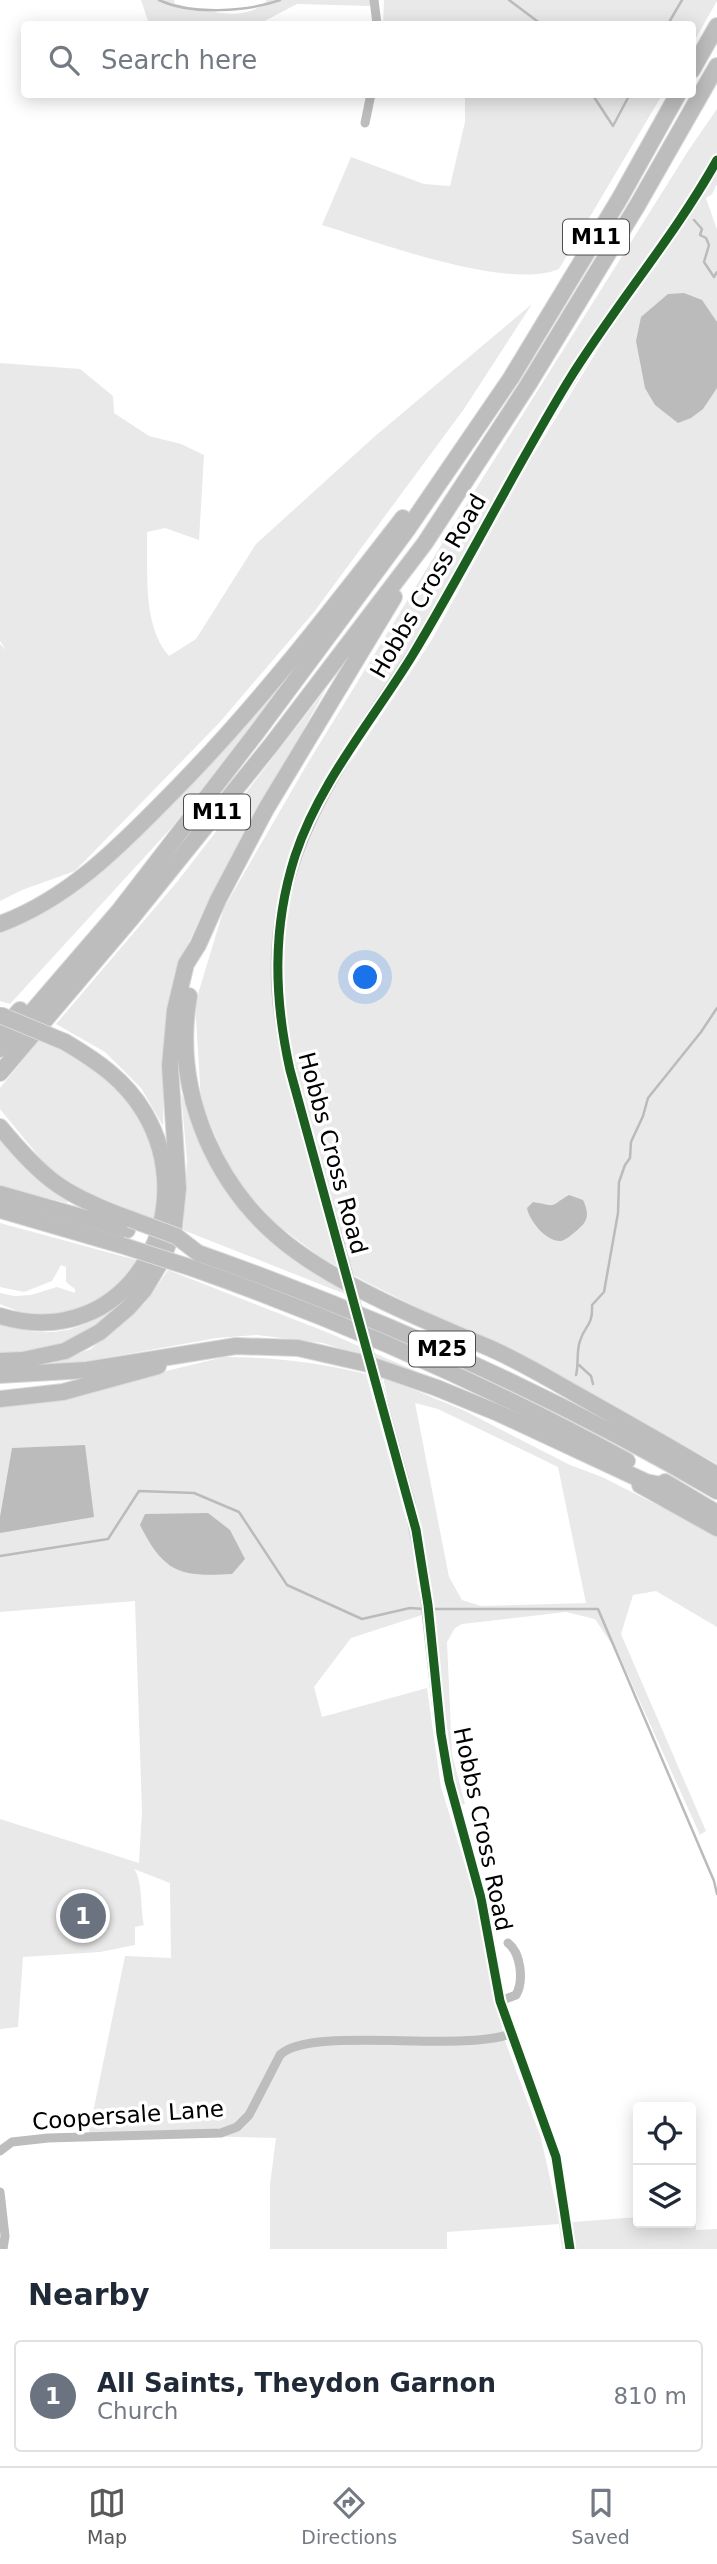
<!DOCTYPE html>
<style>
:root{--surface:#fff;--page:#f6f6f7;--text:#1f2937;--muted:#747a83;--line:#e0e1e3;--accent:#595959}
body{margin:0;font-family:"DejaVu Sans",sans-serif;background:var(--page);color:var(--text)}
.controls{position:absolute;right:21px;bottom:21px;display:grid;overflow:hidden;border-radius:7px;box-shadow:0 4px 18px #0003}
.controls button{width:63px;height:63px;display:grid;place-items:center;padding:0;border:0;border-bottom:2px solid var(--line);background:var(--surface);color:var(--text);font:35px sans-serif}
.you{position:absolute;left:366px;top:978px;width:24px;height:24px;margin:-18px;border:5px solid #fff;border-radius:50%;background:#1a73e8;box-shadow:0 0 0 10px #1a73e833}
.badge{display:grid;place-items:center;width:46px;height:46px;border-radius:50%;background:var(--accent);color:#fff;font-size:23px;font-weight:700}
.pin{position:absolute;translate:-50% -50%;border:4px solid #fff;box-shadow:0 2px 7px #0006}
.list{margin:0;padding:0;list-style:none}
h2{display:flex;justify-content:space-between;align-items:center;height:91px;margin:0;padding:0 28px;font-size:30px}
h2 small{font-size:23px;font-weight:400;color:var(--muted)}
.list li{display:grid;grid-template-columns:46px 1fr auto;gap:21px;align-items:center;box-sizing:border-box;height:112px;margin:0 14px 14px;padding:0 14px;border:2px solid var(--line);border-radius:7px}
.list b{display:block;font-size:26px;white-space:nowrap}
.list p{margin:0;font-size:23px;white-space:nowrap;color:var(--muted)}
.list em{font-size:23px;font-style:normal;color:var(--muted)}
.icon{flex:none;width:38px;height:38px;fill:none;stroke:currentColor;stroke-width:2;stroke-linecap:round;stroke-linejoin:round}
.map{position:relative;flex:none;width:717px;height:2249px;overflow:hidden}
.search{position:absolute;background:var(--surface);box-shadow:0 4px 18px #0003;left:21px;right:21px;top:21px;height:77px;display:flex;align-items:center;gap:18px;box-sizing:border-box;padding:0 24px;border-radius:7px;color:var(--muted);font-size:26px}
.sheet{height:217px;background:var(--surface)}
nav{display:flex;justify-content:space-around;align-items:center;box-sizing:border-box;height:98px;border-top:2px solid var(--line);background:var(--surface);font-size:19px;color:var(--muted)}
nav a{display:grid;justify-items:center;gap:4px}
nav .on{color:var(--accent)}
.map>svg:first-child{display:block}
.green{fill:#e9e9e9;fill-rule:evenodd}
.water{fill:#bbb}
.lines{fill:none;stroke-linecap:round;stroke-linejoin:round}
.stream{stroke:#bbb;stroke-width:2.5}
.highway-casing{stroke:#dbdbdb;stroke-width:18}
.street{stroke:#bdbdbd;stroke-width:9}
.secondary{stroke:#c0c0c0;stroke-width:12}
.highway{stroke:#bdbdbd;stroke-width:16}
.highway-bridge-casing{stroke:#dbdbdb;stroke-width:18;stroke-linecap:butt}
.secondary-bridge{stroke:#c0c0c0;stroke-width:12}
.highway-bridge{stroke:#bdbdbd;stroke-width:16}
.cycleway-casing{stroke:#fff;stroke-width:13}
.cycleway{stroke:#1b5e20;stroke-width:9}
.labels{text-anchor:middle;dominant-baseline:central;stroke-width:7;stroke-linejoin:round;paint-order:stroke}
.shield{fill:#fff;stroke:#4c4c4c;stroke-width:2}
.shield-label{font-size:21px;font-weight:bold;fill:#000}
.street-label{font-size:23px;fill:#000;stroke:#fff}
</style>
<div class="map">
<svg width="717" height="2249" viewBox="0 0 717 2249">
<rect width="100%" height="100%" fill="#fff"/>
<!-- green -->
<g class="green">
<path d="M 141,0 L 174,0 L 175,4 C 202,9 246,25 267,0 L 370,0 L 370,6 L 297,4 L 259,24 L 149,24 Z"/>
<polygon points="384,0 717,0 717,1 693,43 692,24 383,24"/>
<path d="M 465,95 L 662,95 L 559,269 C 508,291 377,242 322,225 L 351,157 L 424,184 L 450,186 L 465,122 Z"/>
<path d="M 717,109 L 717,184 L 712,194 L 706,198 L 717,230 L 717,1464 L 592,1394 L 368,1283 L 320,1257 L 275,1223 L 233,1176 L 204,1110 L 201,1100 L 195,1004 L 224,908 L 306,766 L 462,511 L 690,148 ZM 661,259 L 612,326 L 532,457 L 431,641 L 349,764 L 586,346 Z"/>
<path d="M 532,304 L 464,409 L 314,612 L 220,722 L 75,871 L 22,890 L 0,901 L 0,644 L 6,650 L 0,641 L 0,363 L 80,369 L 113,396 L 114,413 L 149,436 L 181,444 L 204,455 L 199,540 L 165,528 L 147,532 C 148,571 142,625 169,656 L 196,639 L 256,544 L 374,437 Z"/>
<polygon points="280,688 173,826 10,1004 0,1001 0,930 32,917 93,879 191,784"/>
<polygon points="326,689 208,901 184,953 165,1051 163,1126 141,1088 105,1052 56,1024 177,882"/>
<path d="M 41,1038 C 54,1045 68,1050 80,1057 C 140,1096 165,1149 155,1220 L 78,1189 L 50,1170 L 0,1109 L 0,1088 Z"/>
<polygon points="181,1093 207,1155 244,1212 275,1244 343,1286 345,1294 183,1230 187,1160"/>
<polygon points="0,1137 31,1174 68,1201 67,1203 0,1186"/>
<polygon points="0,1223 140,1261 118,1288 78,1312 31,1317 0,1304 0,1293 14,1296 31,1295 57,1287 75,1293 75,1289 66,1282 66,1267 61,1265 52,1281 24,1292 0,1287"/>
<polygon points="168,1270 329,1333 429,1377 323,1343 257,1335 217,1338 77,1363 47,1365 91,1349 145,1303"/>
<path d="M 127,1298 L 101,1324 L 60,1346 L 0,1356 L 0,1325 C 56,1340 82,1332 127,1298 Z"/>
<path d="M 224,1357 C 274,1357 317,1362 366,1374 L 411,1537 L 422,1615 L 351,1638 L 314,1687 L 322,1717 L 427,1688 L 441,1787 L 473,1891 L 504,2038 L 541,2138 L 560,2223 L 638,2217 L 638,2223 L 691,2223 L 692,2161 L 696,2230 L 717,2229 L 717,2249 L 562,2249 L 559,2224 L 447,2232 L 447,2249 L 270,2249 L 270,2185 L 276,2138 L 168,2135 L 88,2137 L 125,1956 L 171,1958 L 170,1883 L 134,1869 C 143,1881 140,1908 144,1925 L 135,1927 L 135,1945 L 100,1952 L 23,1957 L 18,2027 L 0,2029 L 0,1819 L 139,1863 L 142,1811 L 135,1601 L 0,1612 L 0,1403 L 100,1387 Z"/>
<path d="M 383,1377 L 463,1410 L 570,1465 L 602,1477 L 717,1535 L 717,1627 L 656,1591 L 633,1595 L 621,1634 L 706,1831 L 700,1835 L 619,1655 L 595,1619 L 566,1612 L 462,1624 L 455,1628 L 447,1642 L 452,1754 L 465,1804 L 458,1806 L 433,1625 ZM 415,1403 L 438,1409 L 558,1467 L 586,1603 L 481,1606 L 462,1600 L 449,1577 Z"/>
</g>
<!-- water -->
<g class="water">
<polygon points="684,293 702,300 717,322 717,388 703,409 691,418 678,423 655,405 645,388 636,341 641,317 668,294"/>
<path d="M 569,1195 L 583,1200 C 590,1215 588,1222 575,1232 C 571,1235 566,1240 561,1241 C 546,1242 529,1220 527,1208 L 533,1202 C 560,1207 548,1207 569,1195 Z"/>
<polygon points="85,1445 94,1517 0,1533 0,1517 12,1448"/>
<path d="M 208,1513 L 230,1530 L 245,1559 L 232,1574 C 180,1577 164,1573 140,1525 L 145,1514 Z"/>
</g>
<g class="lines">
<!-- stream -->
<g class="stream">
<path d="M 159,0 C 191,15 246,12 280,0"/>
<polyline points="509,0 541,24"/>
<polyline points="668,24 682,0"/>
<polyline points="592,94 613,126 630,94"/>
<polyline points="694,220 702,229 700,235 706,238 709,245 704,262 714,277 717,272"/>
<polyline points="579,1365 591,1376 593,1384"/>
<path d="M 576,1375 C 579,1364 576,1352 580,1341 C 585,1324 593,1327 592,1305 L 604,1292 L 618,1213 L 619,1182 L 625,1165 L 630,1158 L 631,1142 L 643,1116 L 648,1098 L 701,1032 L 717,1008"/>
<polyline points="0,1556 108,1539 139,1491 194,1493 239,1512 287,1585 362,1619 410,1608 424,1609"/>
<polyline points="431,1609 598,1609 714,1881 717,1894"/>
</g>
<defs>
<g id="highway">
<polyline points="692,70 717,26"/>
<path d="M 0,924 C 67,899 116,850 165,800 C 252,713 327,616 403,518"/>
<path d="M 189,996 C 172,1093 216,1193 296,1251 C 348,1289 425,1321 485,1346 C 516,1359 546,1377 574,1393 C 622,1420 670,1447 717,1475"/>
<polyline points="0,1032 20,1010"/>
<polyline points="0,1049 119,911 257,732 407,530 511,378 620,198 678,94"/>
<polyline points="0,1073 130,920 272,744 425,543 528,385 637,206 717,66"/>
<path d="M 0,1127 C 45,1181 64,1195 130,1219"/>
<polyline points="0,1194 127,1230"/>
<polyline points="0,1210 121,1245"/>
<path d="M 198,1253 C 379,1317 552,1394 717,1491"/>
<path d="M 192,1268 C 342,1321 488,1385 627,1461"/>
<path d="M 0,1316 C 125,1354 206,1216 144,1112 C 125,1080 97,1061 65,1042"/>
<polyline points="0,1361 23,1360 65,1351 100,1332 128,1308 144,1290 163,1258 174,1227 178,1188 170,1066 175,1010 186,964 198,945 218,900 266,809 394,597"/>
<polyline points="0,1375 87,1370 236,1346 298,1348 368,1364 437,1388 498,1413 646,1482 672,1487"/>
<polyline points="0,1399 63,1392 158,1366"/>
<polyline points="665,1482 717,1513"/>
<polyline points="640,1485 717,1528"/>
</g>
</defs>
<!-- highway casing -->
<use href="#highway" class="highway-casing"/>
<!-- street -->
<g class="street">
<polyline points="374,0 377,24"/>
<polyline points="365,123 371,94"/>
<path d="M 500,2001 L 516,1995 C 524,1981 521,1953 508,1943"/>
<path d="M 0,2151 L 12,2142 L 48,2138 L 221,2133 L 237,2127 L 249,2115 L 280,2055 C 309,2025 460,2053 510,2034"/>
<polyline points="0,2192 5,2236 3,2249"/>
</g>
<!-- secondary -->
<g class="secondary">
<path d="M 339,1245 C 327,1204 315,1163 304,1122 C 289,1067 274,1012 277,954 C 282,826 362,737 426,632 C 477,549 519,461 571,378 C 617,303 674,237 717,160"/>
<polyline points="383,1407 409,1501 423,1571 441,1734 449,1781 481,1898 500,2001 556,2157 570,2249"/>
</g>
<!-- highway -->
<use href="#highway" class="highway"/>
<defs>
<g id="highway-bridge">
<polyline points="0,1015 65,1042"/>
<polyline points="130,1219 176,1236 198,1253"/>
<polyline points="121,1245 192,1268"/>
</g>
</defs>
<!-- highway-bridge casing -->
<use href="#highway-bridge" class="highway-bridge-casing"/>
<!-- secondary-bridge -->
<polyline class="secondary-bridge" points="339,1245 383,1407"/>
<!-- highway-bridge -->
<use href="#highway-bridge" class="highway-bridge"/>
<defs>
<path id="cycleway" d="M 570,2249 L 556,2157 L 500,2001 L 481,1898 L 449,1781 L 441,1734 L 428,1605 L 416,1530 L 290,1070 C 274,998 272,928 295,856 C 319,783 372,721 412,656 C 467,565 514,470 569,380 C 616,304 674,237 717,160"/>
</defs>
<!-- cycleway casing -->
<use href="#cycleway" class="cycleway-casing"/>
<!-- cycleway -->
<use href="#cycleway" class="cycleway"/>
</g>
<g class="labels">
<!-- shield labels -->
<g class="shield">
<rect x="563" y="219.5" width="66" height="35" rx="5"/>
<rect x="184" y="794.5" width="66" height="35" rx="5"/>
<rect x="409" y="1331.5" width="66" height="35" rx="5"/>
</g>
<g class="shield-label">
<text x="596" y="237">M11</text>
<text x="217" y="812">M11</text>
<text x="442" y="1349">M25</text>
</g>
<!-- street labels -->
<g class="street-label">
<text transform="translate(428 586) rotate(-60)">Hobbs Cross Road</text>
<text transform="translate(333 1153) rotate(75)">Hobbs Cross Road</text>
<text transform="translate(483 1829) rotate(78)">Hobbs Cross Road</text>
<text transform="translate(128 2115) rotate(-4)">Coopersale Lane</text>
</g>
</g>
</svg>
<div class="controls">
<button><svg class="icon" aria-label="locate" viewBox="0 0 24 24"><circle cx="12" cy="12" r="6"/><path d="M12 2v4M12 18v4M2 12h4M18 12h4"/></svg></button>
<button><svg class="icon" aria-label="layers" viewBox="0 0 24 24"><path d="M12 4l9 5-9 5-9-5zM3 14l9 5 9-5"/></svg></button>
</div>
<div class="you"></div>
<div class="pin badge" style="left:83px;top:1916px;background:#6b7280">1</div>
<div class="search"><svg class="icon" aria-label="search" viewBox="0 0 24 24"><circle cx="10" cy="10" r="6"/><path d="M15 15l6 6"/></svg>Search here</div>
</div>
<section class="sheet">
<h2>Nearby<small></small></h2>
<ul class="list">
<li><span class="badge" style="background:#6b7280">1</span><div><b>All Saints, Theydon Garnon</b><p>Church</p></div><em>810 m</em></li>
</ul>
</section>
<nav>
<a class="on"><svg class="icon" aria-label="map" viewBox="0 0 24 24"><path d="M3 6l6-2 6 2 6-2v14l-6 2-6-2-6 2zM9 4v14M15 6v14"/></svg>Map</a>
<a><svg class="icon" aria-label="directions" viewBox="0 0 24 24"><path d="M12 3l9 9-9 9-9-9zM9 14v-3h6M13 9l2 2-2 2"/></svg>Directions</a>
<a><svg class="icon" aria-label="saved" viewBox="0 0 24 24"><path d="M7 4h10v16l-5-4-5 4z"/></svg>Saved</a>
</nav>
